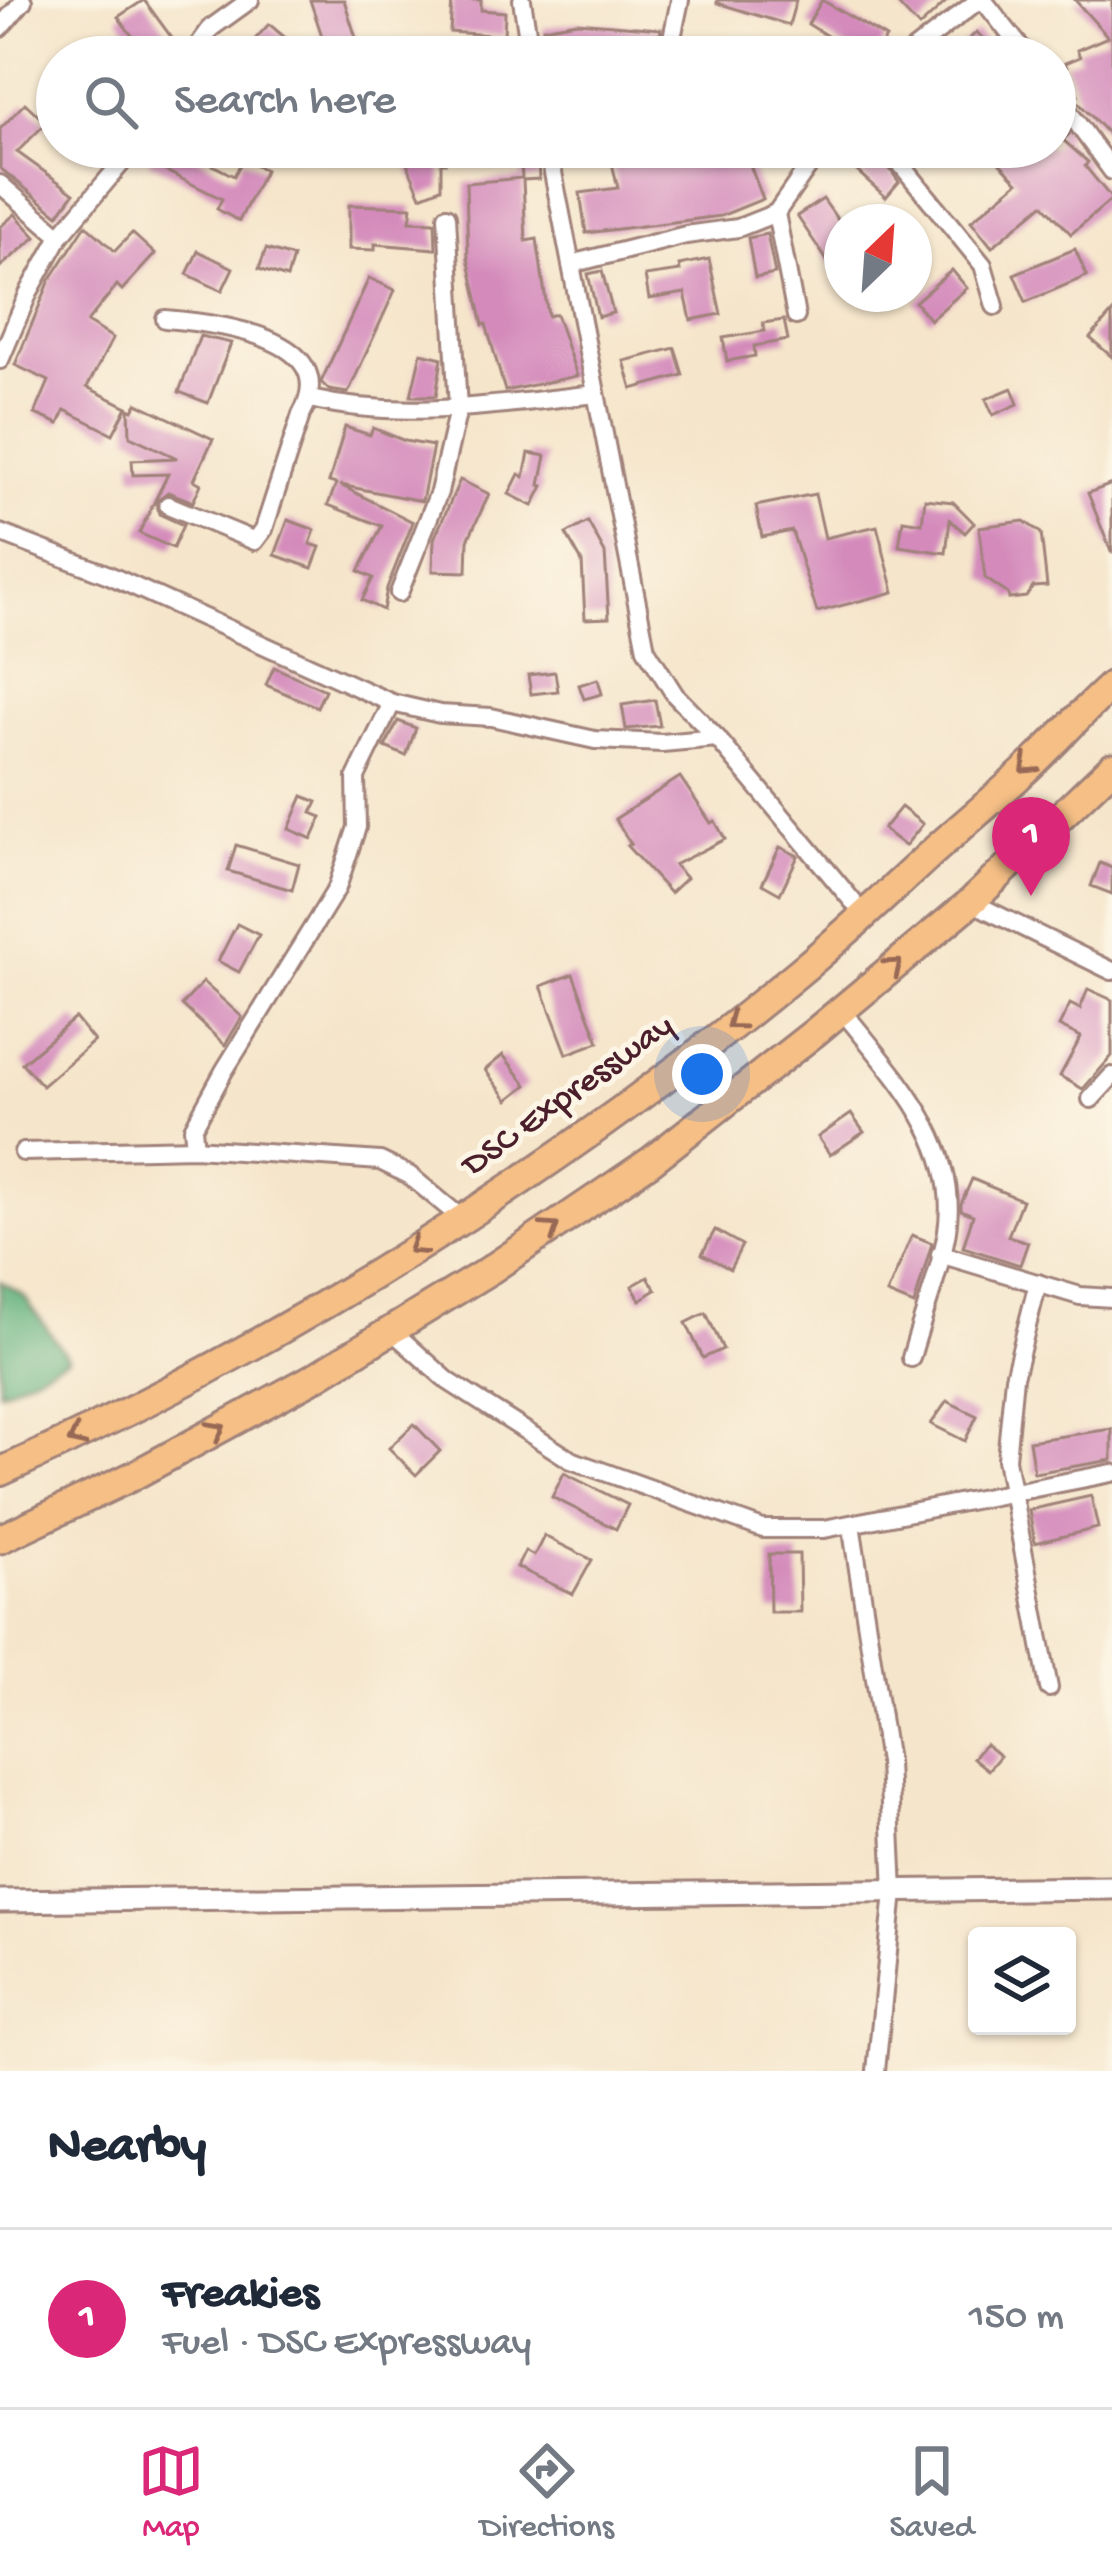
<!DOCTYPE html>
<meta charset="utf-8">
<style>
:root{--surface:#fff;--page:#f2f2f3;--text:#1f2937;--muted:#747a83;--line:#e0e1e3;--accent:#db2777}
body{margin:0;font-family:"Gochi Hand",sans-serif;background:var(--page);color:var(--text)}
.controls{position:absolute;right:36px;bottom:36px;display:grid;overflow:hidden;border-radius:12px;box-shadow:0 3px 9px #0004}
.controls button{width:108px;height:108px;display:grid;place-items:center;padding:0;border:0;border-bottom:3px solid var(--line);background:var(--surface);color:var(--text);font:60px sans-serif}
.compass{position:absolute;left:824px;top:204px;width:108px;height:108px;border-radius:50%;background:var(--surface);box-shadow:0 3px 9px #0004;rotate:25deg}
.you{position:absolute;left:702px;top:1074px;width:42px;height:42px;margin:-30px;border:9px solid #fff;border-radius:50%;background:#1a73e8;box-shadow:0 0 0 18px #1a73e833}
.badge{display:grid;place-items:center;width:78px;height:78px;border-radius:50%;background:var(--accent);color:#fff;font-size:39px;font-weight:700}
.pin{position:absolute;translate:-50% -99px;filter:drop-shadow(0 3px 6px #0008)}
.pin::after{content:'';position:absolute;top:63px;width:42px;height:36px;background:inherit;clip-path:polygon(0 0,100% 0,50% 100%)}
.list{margin:0;padding:0;list-style:none}
h2{display:flex;justify-content:space-between;align-items:center;height:156px;margin:0;padding:0 48px;font-size:51px}
h2 small{font-size:39px;font-weight:400;color:var(--muted)}
.list li{display:grid;grid-template-columns:78px 1fr auto;gap:36px;align-items:center;box-sizing:border-box;height:180px;padding:0 48px;border-top:3px solid var(--line)}
.list b{display:block;font-size:45px;white-space:nowrap}
.list p{margin:0;font-size:39px;white-space:nowrap;color:var(--muted)}
.list em{font-size:39px;font-style:normal;color:var(--muted)}
.icon{flex:none;width:66px;height:66px;fill:none;stroke:currentColor;stroke-width:2;stroke-linecap:round;stroke-linejoin:round}
.map{position:relative;flex:none;width:1112px;height:2071px;overflow:hidden}
.search{position:absolute;background:var(--surface);box-shadow:0 3px 9px #0004;left:36px;right:36px;top:36px;height:132px;display:flex;align-items:center;gap:30px;box-sizing:border-box;padding:0 42px;border-radius:66px;color:var(--muted);font-size:45px}
.sheet{height:336px;background:var(--surface)}
nav{display:flex;justify-content:space-around;align-items:center;box-sizing:border-box;height:168px;border-top:3px solid var(--line);background:var(--surface);font-size:33px;color:var(--muted)}
nav a{display:grid;justify-items:center;gap:6px}
nav .on{color:var(--accent)}
.map>svg:first-child{display:block}
.forest{fill:#62b17b;stroke:#566853;stroke-width:3}
.building{fill:#d48bbc}
.lines{fill:none;stroke-linecap:round;stroke-linejoin:round}
.minor-casing{stroke:#a0827a;stroke-width:22}
.tertiary-casing{stroke:#a0827a;stroke-width:27}
.primary-casing{stroke:#a0827a;stroke-width:33}
.minor{stroke:#fff;stroke-width:16}
.tertiary{stroke:#fff;stroke-width:21}
.primary{stroke:#f5bf86;stroke-width:27}
.oneway{stroke:#976754}
.labels{text-anchor:middle;dominant-baseline:central;stroke-width:10;stroke-linejoin:round;paint-order:stroke}
.street-label{font-size:36px;fill:#4a1f2b;stroke:#fcf5e5}
</style>
<div class="map">
<svg width="1112" height="2071" viewBox="0 0 1112 2071">
<rect width="100%" height="100%" fill="#fcf5e5"/>
<filter id="ink" filterUnits="userSpaceOnUse"><feTurbulence type="fractalNoise" baseFrequency=".00833" numOctaves="2"/><feDisplacementMap in="SourceGraphic" scale="24" xChannelSelector="R" yChannelSelector="G"/><feConvolveMatrix kernelMatrix="1 2 1 2 8 2 1 2 1" color-interpolation-filters="sRGB"/></filter>
<filter id="wash" filterUnits="userSpaceOnUse"><feTurbulence type="fractalNoise" baseFrequency=".004" numOctaves="4" result="noise"/><feDisplacementMap in="SourceGraphic" scale="48" xChannelSelector="R" yChannelSelector="G"/><feGaussianBlur stdDeviation="2.7" result="paint"/><feColorMatrix in="noise" values="0 0 0 0 0 0 0 0 0 0 0 0 0 0 0 0 0 1.4 0 .05"/><feComposite in="paint" operator="in"/></filter>
<g filter="url(#wash)">
<rect width="100%" height="100%" fill="#f5e5ca"/>
<!-- forest -->
<polygon class="forest" points="0,1281 24,1296 68,1358 0,1392"/>
<g id="blocks">
<!-- building -->
<g class="building">
<polygon points="144,0 180,49 177,57 148,57 118,17"/>
<polygon points="310,0 344,0 362,57 329,57"/>
<polygon points="452,0 481,0 481,10 505,12 504,36 450,32"/>
<polygon points="717,0 796,0 789,25 717,3"/>
<polygon points="822,0 886,38 874,57 861,57 808,24"/>
<polygon points="894,0 948,0 919,27"/>
<polygon points="1075,0 1112,0 1112,138 1075,99 1078,95 1065,63 1080,57 1077,50 1108,37"/>
<polygon points="577,22 661,29 656,57 547,57 543,28"/>
<polygon points="269,24 289,41 275,57 239,57"/>
<polygon points="977,32 998,57 947,57"/>
<polygon points="25,103 46,123 17,152 74,193 58,215 0,168 0,129"/>
<polygon points="1057,117 1069,134 1063,140 1088,162 1085,166 1112,199 1071,234 1043,204 992,247 971,221 1018,182 984,147 1055,147"/>
<polygon points="156,147 177,147 234,176 243,159 265,170 239,221 217,209 222,199 148,162"/>
<polygon points="400,147 438,147 445,163 441,163 441,188 421,196"/>
<polygon points="608,147 743,147 763,199 721,216 586,233 580,193 618,188"/>
<polygon points="846,147 874,147 899,182 886,197 839,155"/>
<polygon points="538,163 539,179 523,180 526,241 537,239 548,316 556,314 577,376 505,391 486,324 483,325 468,258 466,183 522,178 521,164"/>
<polygon points="823,199 842,226 842,257 830,265 797,216"/>
<polygon points="349,205 412,207 410,221 435,222 436,249 375,244 375,250 349,249"/>
<polygon points="15,214 36,237 0,267 0,227"/>
<polygon points="86,225 115,251 132,233 155,254 122,290 117,285 87,322 113,338 87,387 127,407 113,434 65,410 59,424 35,414 49,381 15,365 50,280"/>
<polygon points="767,234 775,274 755,278 748,238"/>
<polygon points="266,249 293,257 287,278 259,269"/>
<polygon points="1075,249 1087,276 1026,302 1014,274"/>
<polygon points="198,251 233,268 222,291 187,274"/>
<polygon points="709,259 721,314 691,320 685,293 649,299 645,276 680,271 679,265"/>
<polygon points="952,270 967,288 930,320 915,302"/>
<polygon points="602,271 613,313 598,317 588,274"/>
<polygon points="369,278 395,290 348,393 329,390 321,382"/>
<polygon points="1112,313 1112,357 1090,338"/>
<polygon points="784,320 788,340 754,346 755,356 727,361 723,338 765,331 763,323"/>
<polygon points="200,336 231,343 208,403 179,392"/>
<polygon points="675,348 683,375 632,389 624,361"/>
<polygon points="421,353 442,358 436,396 411,396"/>
<polygon points="1012,388 1018,404 993,415 986,399"/>
<polygon points="137,403 213,439 194,480 201,484 193,502 168,492 156,501 159,514 183,525 173,548 139,533 168,474 133,475 132,460 177,458 130,436 129,408 133,410"/>
<polygon points="345,427 370,435 373,428 405,441 433,446 422,501 340,485 413,522 387,588 383,610 362,600 373,578 359,571 382,526 328,505 336,484 329,482"/>
<polygon points="529,453 546,456 540,485 543,486 533,506 509,494 519,474 524,477"/>
<polygon points="460,480 489,494 468,540 467,572 433,571 434,539"/>
<polygon points="1112,484 1112,552 1111,552 1088,493"/>
<polygon points="815,494 825,538 877,526 894,592 817,612 792,531 762,537 756,506"/>
<polygon points="925,499 953,502 974,523 965,533 950,520 946,553 899,546 903,520 922,523"/>
<polygon points="288,520 315,530 310,544 320,547 312,568 275,555"/>
<polygon points="1024,521 1041,533 1047,586 1033,587 1026,597 1009,599 1008,594 985,578 979,527"/>
<polygon points="588,522 605,553 609,618 585,619 582,562 566,534"/>
<polygon points="274,667 325,690 317,707 266,685"/>
<polygon points="555,672 558,691 531,694 528,675"/>
<polygon points="598,679 602,694 584,699 579,685"/>
<polygon points="655,700 660,726 626,729 622,705"/>
<polygon points="398,721 416,728 406,756 385,747"/>
<polygon points="680,777 711,823 715,821 725,839 674,865 686,878 670,893 627,846 631,844 615,819"/>
<polygon points="303,796 317,802 312,813 322,817 312,839 289,829"/>
<polygon points="901,807 923,824 905,846 883,829"/>
<polygon points="236,845 299,864 292,890 228,871"/>
<polygon points="780,847 798,856 780,894 762,884"/>
<polygon points="1100,863 1112,868 1112,894 1091,886"/>
<polygon points="237,924 259,935 239,972 218,961"/>
<polygon points="573,974 599,1042 567,1054 541,986"/>
<polygon points="203,982 242,1017 225,1045 182,1005"/>
<polygon points="1088,989 1112,1000 1112,1056 1083,1089 1060,1076 1081,1037 1059,1026 1070,1004 1080,1009"/>
<polygon points="75,1018 94,1041 42,1086 22,1063"/>
<polygon points="503,1055 527,1085 508,1100 485,1070"/>
<polygon points="851,1114 864,1132 830,1155 818,1137"/>
<polygon points="972,1179 1022,1200 1008,1236 1028,1242 1020,1265 963,1247 973,1215 961,1210 961,1204"/>
<polygon points="715,1230 742,1245 730,1269 702,1254"/>
<polygon points="912,1235 932,1243 914,1305 887,1294"/>
<polygon points="648,1277 656,1290 640,1300 632,1286"/>
<polygon points="706,1313 723,1349 703,1358 686,1323"/>
<polygon points="947,1401 977,1416 965,1441 931,1424"/>
<polygon points="414,1424 440,1451 416,1475 389,1448"/>
<polygon points="1112,1429 1112,1460 1034,1473 1029,1441"/>
<polygon points="564,1473 628,1505 616,1529 552,1497"/>
<polygon points="1091,1496 1098,1528 1035,1543 1029,1510"/>
<polygon points="544,1536 592,1560 573,1594 517,1567 525,1551 534,1556"/>
<polygon points="769,1554 799,1554 800,1612 770,1612"/>
<polygon points="985,1744 1000,1756 988,1770 973,1758"/>
</g>
</g>
</g>
<g filter="url(#ink)">
<use href="#blocks" fill-opacity="0" stroke="#a0827a" stroke-width="3"/>
<g class="lines">
<defs>
<g id="minor">
<polyline points="522,0 531,57"/>
<polyline points="0,28 23,1"/>
<polyline points="190,57 211,28 250,0"/>
<polyline points="668,57 680,0"/>
<polyline points="905,57 975,3 984,1 1028,57"/>
<polyline points="1055,93 1112,171"/>
<polyline points="548,147 646,649 675,695 717,738 865,916"/>
<polyline points="887,147 983,265 995,306"/>
<polyline points="0,184 60,236"/>
<polyline points="776,213 796,316"/>
<polyline points="571,264 686,235 738,228 776,213 822,147"/>
<path d="M 165,319 C 214,323 345,337 301,415 L 264,529 L 255,541 L 168,505"/>
<polyline points="0,360 29,292 60,236 135,147"/>
<path d="M 310,399 C 405,421 500,404 596,394"/>
<polyline points="0,533 109,575 392,703 440,714 491,717 595,740 662,743 717,738"/>
<polyline points="399,593 439,492 458,409 447,216"/>
<polyline points="971,902 1112,971"/>
<path d="M 842,1010 C 893,1075 961,1142 947,1231 C 940,1273 922,1317 911,1358"/>
<polyline points="1091,1099 1112,1076"/>
<polyline points="195,1148 193,1128 224,1071 337,888 357,827 356,777 392,703"/>
<polyline points="23,1152 195,1148 380,1161 409,1175 461,1218"/>
<polyline points="940,1254 1080,1296 1112,1298"/>
<polyline points="1038,1283 1014,1377 1006,1459 1049,1688"/>
<polyline points="391,1330 448,1381 571,1460 763,1529 824,1529 1112,1473"/>
<polyline points="851,1524 888,1762 894,1892 876,2071"/>
</g>
<polyline id="tertiary" points="0,1901 1112,1888"/>
<g id="primary">
<path d="M 0,1472 C 283,1345 559,1171 798,973 C 843,936 884,897 926,858 C 962,825 1000,795 1035,761 C 1061,736 1085,709 1112,685"/>
<polyline points="0,1539 131,1477 315,1377 490,1270 651,1161 814,1033 971,902 1112,767"/>
</g>
</defs>
<!-- minor casing -->
<use href="#minor" class="minor-casing"/>
<!-- tertiary casing -->
<use href="#tertiary" class="tertiary-casing"/>
<!-- primary casing -->
<use href="#primary" class="primary-casing"/>
<!-- minor -->
<use href="#minor" class="minor"/>
<!-- tertiary -->
<use href="#tertiary" class="tertiary"/>
<!-- primary -->
<use href="#primary" class="primary"/>
</g>
<!-- one-way arrows -->
<defs><path id="oneway-chevron" d="M-2-3.5L2.5 0L-2 3.5" fill="none" stroke-width="1.6" stroke-linecap="round" stroke-linejoin="round" transform="scale(3)"/></defs>
<g class="oneway">
<use href="#oneway-chevron" transform="translate(1028 766) rotate(137)"/>
<use href="#oneway-chevron" transform="translate(894 966) rotate(-40)"/>
<use href="#oneway-chevron" transform="translate(734 1022) rotate(143)"/>
<use href="#oneway-chevron" transform="translate(551 1229) rotate(-34)"/>
<use href="#oneway-chevron" transform="translate(416 1247) rotate(147)"/>
<use href="#oneway-chevron" transform="translate(217 1430) rotate(-29)"/>
<use href="#oneway-chevron" transform="translate(76 1438) rotate(155)"/>
</g>
</g>
<g class="labels">
<!-- street labels -->
<g class="street-label">
<text transform="translate(569 1097) rotate(-36)">DSC Expressway</text>
</g>
</g>
</svg>
<div class="controls">
<button><svg class="icon" aria-label="layers" viewBox="0 0 24 24"><path d="M12 4l9 5-9 5-9-5zM3 14l9 5 9-5"/></svg></button>
</div>
<svg class="compass" viewBox="-18 -18 36 36"><path d="M0-13l5 13h-10z" fill="#e53935"/><path d="M0 13l5-13h-10z" fill="#747a83"/></svg>
<div class="you"></div>
<div class="pin badge" style="left:1031px;top:896px">1</div>
<div class="search"><svg class="icon" aria-label="search" viewBox="0 0 24 24"><circle cx="10" cy="10" r="6"/><path d="M15 15l6 6"/></svg>Search here</div>
</div>
<section class="sheet">
<h2>Nearby<small></small></h2>
<ul class="list">
<li><span class="badge">1</span><div><b>Freakies</b><p>Fuel · DSC Expressway</p></div><em>150 m</em></li>
</ul>
</section>
<nav>
<a class="on"><svg class="icon" aria-label="map" viewBox="0 0 24 24"><path d="M3 6l6-2 6 2 6-2v14l-6 2-6-2-6 2zM9 4v14M15 6v14"/></svg>Map</a>
<a><svg class="icon" aria-label="directions" viewBox="0 0 24 24"><path d="M12 3l9 9-9 9-9-9zM9 14v-3h6M13 9l2 2-2 2"/></svg>Directions</a>
<a><svg class="icon" aria-label="saved" viewBox="0 0 24 24"><path d="M7 4h10v16l-5-4-5 4z"/></svg>Saved</a>
</nav>
